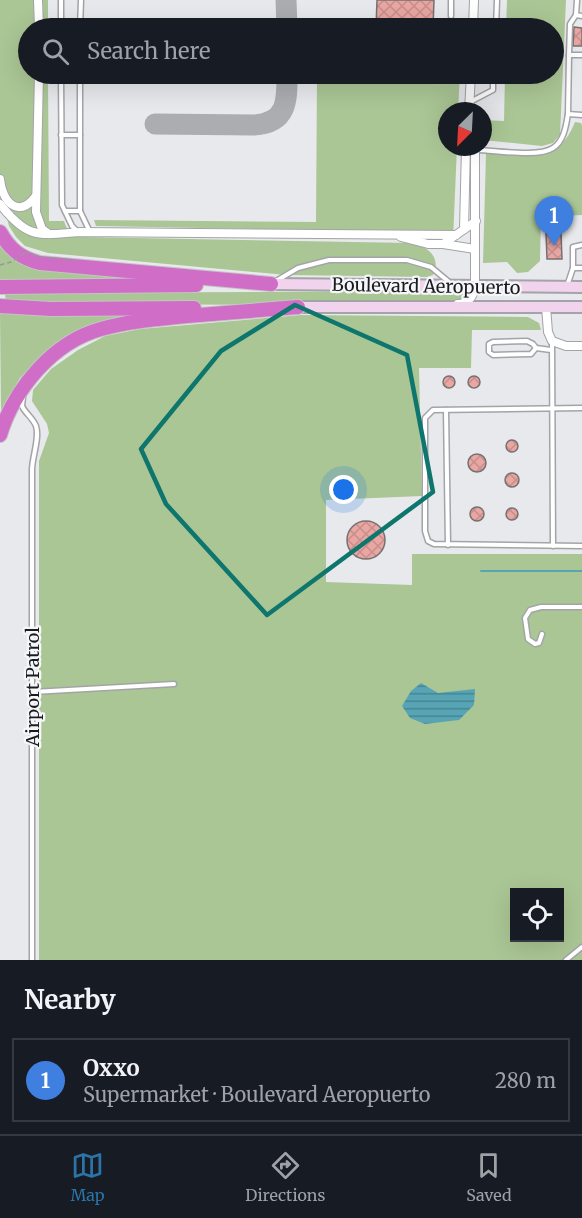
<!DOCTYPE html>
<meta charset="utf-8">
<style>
:root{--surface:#171b24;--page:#20242c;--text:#f1f3f6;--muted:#9ea1a6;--line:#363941;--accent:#2c73a7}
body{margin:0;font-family:Merriweather,serif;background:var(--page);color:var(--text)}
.controls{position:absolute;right:18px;bottom:18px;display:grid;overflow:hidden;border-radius:0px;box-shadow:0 6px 24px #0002}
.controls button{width:54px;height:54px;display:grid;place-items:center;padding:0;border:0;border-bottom:2px solid var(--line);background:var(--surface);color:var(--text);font:30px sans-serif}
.compass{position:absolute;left:438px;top:102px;width:54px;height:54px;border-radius:50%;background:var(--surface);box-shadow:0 6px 24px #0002;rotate:204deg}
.you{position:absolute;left:344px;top:490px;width:21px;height:21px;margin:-15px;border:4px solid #fff;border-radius:50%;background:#1a73e8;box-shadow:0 0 0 9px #1a73e833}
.badge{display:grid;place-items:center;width:39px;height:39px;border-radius:50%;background:var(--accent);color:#fff;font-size:20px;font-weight:700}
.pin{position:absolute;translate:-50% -50px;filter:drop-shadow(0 2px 3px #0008)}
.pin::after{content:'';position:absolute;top:32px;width:21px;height:18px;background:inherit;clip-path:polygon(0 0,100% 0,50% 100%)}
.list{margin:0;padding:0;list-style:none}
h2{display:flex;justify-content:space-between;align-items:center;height:78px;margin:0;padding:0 24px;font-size:26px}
h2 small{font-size:20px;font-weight:400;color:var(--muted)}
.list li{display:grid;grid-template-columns:39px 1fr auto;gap:18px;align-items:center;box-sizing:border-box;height:84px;margin:0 12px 12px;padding:0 12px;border:2px solid var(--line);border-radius:0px}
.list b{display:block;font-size:22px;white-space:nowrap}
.list p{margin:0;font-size:20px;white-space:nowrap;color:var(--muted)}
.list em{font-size:20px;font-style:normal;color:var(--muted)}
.icon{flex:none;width:33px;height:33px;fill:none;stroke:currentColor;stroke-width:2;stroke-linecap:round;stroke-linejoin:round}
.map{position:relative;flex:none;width:582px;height:960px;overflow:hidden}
.search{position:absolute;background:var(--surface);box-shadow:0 6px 24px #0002;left:18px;right:18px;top:18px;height:66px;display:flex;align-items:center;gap:15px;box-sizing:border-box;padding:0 21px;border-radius:33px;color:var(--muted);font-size:22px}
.sheet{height:174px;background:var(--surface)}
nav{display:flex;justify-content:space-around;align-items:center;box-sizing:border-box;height:84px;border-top:2px solid var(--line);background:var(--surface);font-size:16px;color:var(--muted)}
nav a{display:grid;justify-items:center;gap:3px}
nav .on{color:var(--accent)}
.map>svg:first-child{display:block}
.grass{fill:#abc695;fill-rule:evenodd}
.water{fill:url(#water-rules)}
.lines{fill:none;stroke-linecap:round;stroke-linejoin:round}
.stream{stroke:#57a4b5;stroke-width:2}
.taxiway{stroke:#acadb0;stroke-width:21}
.building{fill:url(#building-cross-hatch);stroke:#767171;stroke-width:1.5}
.lane-casing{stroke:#a3a4a8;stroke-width:7}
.street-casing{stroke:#a3a4a8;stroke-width:10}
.secondary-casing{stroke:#a3a4a8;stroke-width:14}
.highway-casing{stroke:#c4c4c4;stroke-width:16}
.lane{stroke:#fff;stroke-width:4}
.street{stroke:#fff;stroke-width:8}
.secondary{stroke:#f1d3ee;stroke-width:10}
.highway{stroke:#d06dc7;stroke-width:14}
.path-bridge{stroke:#98989b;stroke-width:1.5;stroke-dasharray:4.5 3;stroke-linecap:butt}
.marked{fill:none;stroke:#0f766e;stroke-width:4.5;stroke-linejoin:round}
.labels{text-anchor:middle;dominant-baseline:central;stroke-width:4.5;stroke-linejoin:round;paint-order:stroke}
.street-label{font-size:18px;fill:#1b1b1d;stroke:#f5f6fa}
</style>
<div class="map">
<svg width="582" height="960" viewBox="0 0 582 960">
<defs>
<pattern id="water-rules" width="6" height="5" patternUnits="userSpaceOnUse" patternTransform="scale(1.5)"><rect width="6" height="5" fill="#57a4b5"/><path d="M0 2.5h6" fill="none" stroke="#478593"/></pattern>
<pattern id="building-cross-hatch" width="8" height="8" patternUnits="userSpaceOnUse" patternTransform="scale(1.5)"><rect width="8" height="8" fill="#e9a6a2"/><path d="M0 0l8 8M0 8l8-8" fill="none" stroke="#c78e8b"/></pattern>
</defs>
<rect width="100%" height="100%" fill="#e8e9ed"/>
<!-- grass -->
<g class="grass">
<path d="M 0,0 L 48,0 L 48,28 L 28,28 L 28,74 L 48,74 L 49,221 L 64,221 C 67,231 72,235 82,237 L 411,243 C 427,246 442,257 433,275 L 427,277 L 287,275 L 48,253 L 25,246 L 16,237 L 9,226 L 0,191 Z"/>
<polygon points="507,0 566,0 560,135 553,143 542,146 483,140 483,120 504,121 505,74 554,74 554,28 506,28"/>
<polygon points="317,74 460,74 458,111 447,111 447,147 457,147 453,240 437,242 427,235 416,232 96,226 94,220 316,222"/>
<path d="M 575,122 L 581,123 L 582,126 L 582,215 L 541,217 L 540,261 L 528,272 L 517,273 L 507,262 L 483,263 L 486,153 C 526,154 557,167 575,122 Z"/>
<polygon points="0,241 13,256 199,283 0,283"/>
<polygon points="468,291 467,295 461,300 354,301 344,305 6,304 5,293"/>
<polygon points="0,314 158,314 58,346 31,367 20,378 1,412"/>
<path d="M 301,315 L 528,317 L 539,323 L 541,330 L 472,330 L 471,368 L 419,368 L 422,496 L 326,500 L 326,582 L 412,585 L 412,554 L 582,554 L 582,960 L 39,960 L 39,461 L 49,433 L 47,424 L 32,401 L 33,390 L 51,369 L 78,350 L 105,336 L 140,329 ZM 514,892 L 560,892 L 560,938 L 514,938 Z"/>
</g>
<!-- water -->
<polygon class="water" points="421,683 438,693 475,689 474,705 459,720 425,724 410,718 402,706 411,691"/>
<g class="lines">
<!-- stream -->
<polyline class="stream" points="481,571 582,571"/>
<!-- taxiway -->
<g class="taxiway">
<polyline points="286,0 287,28"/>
<path d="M 155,124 L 254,125 C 288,123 287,100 287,74"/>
</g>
</g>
<!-- building -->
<g class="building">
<polygon points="377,0 434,0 433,28 376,28"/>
<polygon points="574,27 582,28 582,46 573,46"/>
<polygon points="546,233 561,233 562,259 547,259"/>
<circle cx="474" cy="382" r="6"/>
<circle cx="449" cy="382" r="6"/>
<circle cx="512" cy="446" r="6"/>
<circle cx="477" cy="463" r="9"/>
<circle cx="512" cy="480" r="7"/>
<circle cx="477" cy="514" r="7"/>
<circle cx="512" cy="514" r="6"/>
<circle cx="366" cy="540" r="19"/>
</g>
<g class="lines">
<defs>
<g id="lane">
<polyline points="61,0 61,28"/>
<polyline points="577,0 576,15 582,16"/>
<polyline points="451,16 451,0"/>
<polyline points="80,28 81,0"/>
<polyline points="496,28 497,0"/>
<polyline points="569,55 570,24 576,15"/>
<polyline points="582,55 569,55 568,114 582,115"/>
<polyline points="61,74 62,205 72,226 77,231"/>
<polyline points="470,102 493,90 493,74"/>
<polyline points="61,135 80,135"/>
<path d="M 476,150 C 494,150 538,158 553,148 C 564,141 566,126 568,114"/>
<polyline points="65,211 80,211 80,74"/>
<polyline points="80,211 90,232"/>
<polyline points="573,268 582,268"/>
<polyline points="276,281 298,268 329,260 407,260 431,267 449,282"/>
<polyline points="567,286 573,268 573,247 582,245"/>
<polygon points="527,341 533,344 536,348 531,354 493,355 489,352 489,344 493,342"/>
<polyline points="552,341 553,546"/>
<polyline points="536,348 551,350"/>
<path d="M 23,397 L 22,406 C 25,413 33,418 36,426 C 40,438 32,457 32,470 L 32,960"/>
<polyline points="582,408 433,410 425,418 425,531 428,541 434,544 582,546"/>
<polyline points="446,410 448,545"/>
<polyline points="542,634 539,643 535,644 528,639 525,618 530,610 541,607 582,607"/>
<polyline points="33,692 174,684"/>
<polyline points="566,960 582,947"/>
</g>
<g id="street">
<polyline points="38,0 39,28"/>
<polyline points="473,28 474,0"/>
<polyline points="39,74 36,212 42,229 49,234"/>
<polyline points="469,111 471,74"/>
<path d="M 0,179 C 2,201 18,220 36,196"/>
<path d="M 0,204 C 28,240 39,235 81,232 L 456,235"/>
<polyline points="464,229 466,147"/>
<polyline points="401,237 428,244 443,244 476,221"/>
<polyline points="443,244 475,249"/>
<path d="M 458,304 C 469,303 473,297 475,287 L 475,147"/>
<polyline points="546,307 548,332 552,341 566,346 582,346"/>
</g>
<g id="secondary">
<polyline points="271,284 582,287"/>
<polyline points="298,307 582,307"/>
</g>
<g id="highway">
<path d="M 0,232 C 10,250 21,258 40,263 L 271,284"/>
<polyline points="0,287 196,285"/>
<polyline points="0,306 51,309 194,308"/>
<path d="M 0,435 C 14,389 53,342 101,329 C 129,321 158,319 187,316 C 224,313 261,310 298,307"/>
</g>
</defs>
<!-- lane casing -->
<use href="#lane" class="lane-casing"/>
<!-- street casing -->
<use href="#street" class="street-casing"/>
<!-- secondary casing -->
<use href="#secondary" class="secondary-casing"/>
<!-- highway casing -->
<use href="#highway" class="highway-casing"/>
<!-- lane -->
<use href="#lane" class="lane"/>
<!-- street -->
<use href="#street" class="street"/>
<!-- secondary -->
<use href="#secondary" class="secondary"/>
<!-- highway -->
<use href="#highway" class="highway"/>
<!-- path-bridge -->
<polyline class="path-bridge" points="0,265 11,262 26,252 39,257 76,260"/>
</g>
<!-- marked area -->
<path class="marked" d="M 295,305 L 407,355 L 433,492 L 267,615 L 166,504 L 141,449 L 221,351 Z"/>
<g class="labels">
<!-- street labels -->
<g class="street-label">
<text transform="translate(426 286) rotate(1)">Boulevard Aeropuerto</text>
<text transform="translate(32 687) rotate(-90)">Airport Patrol</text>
</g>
</g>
</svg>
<div class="controls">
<button><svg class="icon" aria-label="locate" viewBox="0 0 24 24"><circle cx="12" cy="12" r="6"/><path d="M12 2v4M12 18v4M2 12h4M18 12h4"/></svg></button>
</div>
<svg class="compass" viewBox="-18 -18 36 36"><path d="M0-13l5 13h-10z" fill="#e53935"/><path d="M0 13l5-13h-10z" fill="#9ea1a6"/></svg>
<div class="you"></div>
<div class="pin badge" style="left:554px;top:246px;background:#3f7fe0">1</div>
<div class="search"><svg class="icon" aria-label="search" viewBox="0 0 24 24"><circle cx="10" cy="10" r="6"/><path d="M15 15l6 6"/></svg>Search here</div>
</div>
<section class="sheet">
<h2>Nearby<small></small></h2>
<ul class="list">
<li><span class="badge" style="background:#3f7fe0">1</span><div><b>Oxxo</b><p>Supermarket · Boulevard Aeropuerto</p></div><em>280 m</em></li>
</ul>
</section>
<nav>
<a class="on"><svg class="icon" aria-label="map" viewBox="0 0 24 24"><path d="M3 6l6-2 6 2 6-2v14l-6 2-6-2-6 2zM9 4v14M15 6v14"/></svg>Map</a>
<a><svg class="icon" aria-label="directions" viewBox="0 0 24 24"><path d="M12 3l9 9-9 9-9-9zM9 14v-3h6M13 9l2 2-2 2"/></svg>Directions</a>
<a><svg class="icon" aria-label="saved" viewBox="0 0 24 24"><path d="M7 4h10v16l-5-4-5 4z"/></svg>Saved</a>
</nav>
